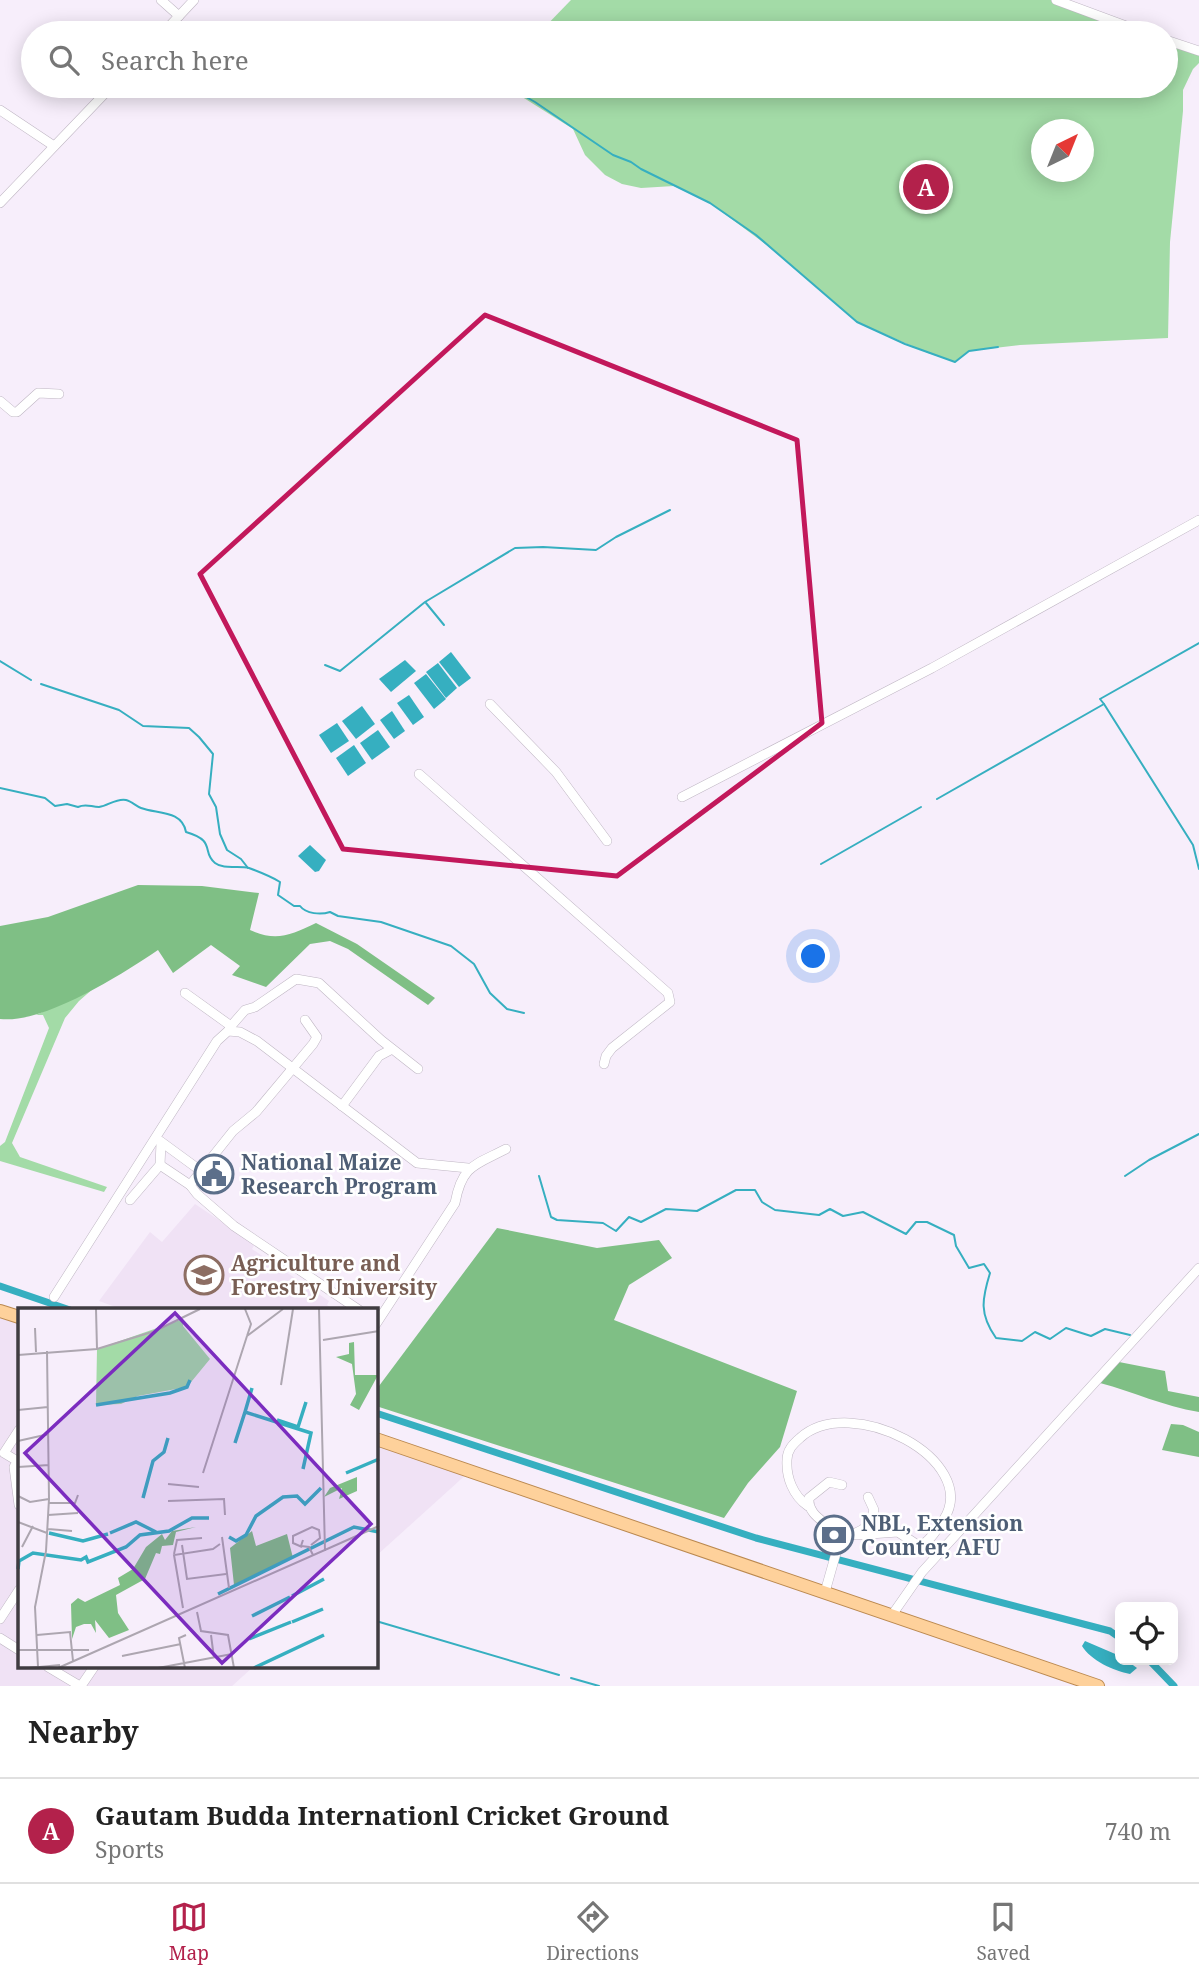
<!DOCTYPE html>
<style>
:root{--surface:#fff;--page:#f2f2f2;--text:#222;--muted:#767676;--line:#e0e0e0;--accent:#b3214b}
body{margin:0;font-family:"Noto Serif",serif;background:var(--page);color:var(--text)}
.controls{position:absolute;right:21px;bottom:21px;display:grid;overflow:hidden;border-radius:10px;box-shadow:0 4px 18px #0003}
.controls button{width:63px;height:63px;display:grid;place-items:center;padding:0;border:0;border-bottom:2px solid var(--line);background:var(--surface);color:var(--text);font:35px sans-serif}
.compass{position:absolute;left:1031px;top:119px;width:63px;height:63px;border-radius:50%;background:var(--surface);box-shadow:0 4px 18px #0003;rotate:43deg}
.you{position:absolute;left:814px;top:957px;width:24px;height:24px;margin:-18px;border:5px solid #fff;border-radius:50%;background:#1a73e8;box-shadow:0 0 0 10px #1a73e833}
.badge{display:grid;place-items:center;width:46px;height:46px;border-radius:50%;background:var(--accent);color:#fff;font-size:23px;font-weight:700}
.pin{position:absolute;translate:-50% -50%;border:4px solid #fff;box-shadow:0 2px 7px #0006}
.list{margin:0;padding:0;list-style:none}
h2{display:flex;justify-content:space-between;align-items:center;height:91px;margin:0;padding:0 28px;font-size:30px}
h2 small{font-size:23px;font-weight:400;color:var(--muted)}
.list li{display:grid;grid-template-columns:46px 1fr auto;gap:21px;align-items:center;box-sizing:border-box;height:105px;padding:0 28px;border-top:2px solid var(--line)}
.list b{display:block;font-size:26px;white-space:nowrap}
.list p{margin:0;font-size:23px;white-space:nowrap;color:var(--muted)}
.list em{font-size:23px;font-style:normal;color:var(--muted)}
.icon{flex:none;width:38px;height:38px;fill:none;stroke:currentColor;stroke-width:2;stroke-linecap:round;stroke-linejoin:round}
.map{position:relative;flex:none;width:1199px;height:1686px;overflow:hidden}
.search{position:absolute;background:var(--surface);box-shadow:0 4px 18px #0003;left:21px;right:21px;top:21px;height:77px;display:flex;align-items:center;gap:18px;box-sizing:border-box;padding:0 24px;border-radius:38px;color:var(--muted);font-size:26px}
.sheet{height:196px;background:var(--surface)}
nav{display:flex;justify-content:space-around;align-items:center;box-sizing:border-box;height:98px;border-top:2px solid var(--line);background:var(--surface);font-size:19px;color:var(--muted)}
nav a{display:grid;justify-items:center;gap:4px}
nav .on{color:var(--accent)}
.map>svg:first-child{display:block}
.built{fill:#f0e2f5}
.green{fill:#a3dba7;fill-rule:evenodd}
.forest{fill:#7fbf85}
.water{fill:#36afc0}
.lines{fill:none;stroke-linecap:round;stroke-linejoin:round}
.stream{stroke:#36afc0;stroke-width:2}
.canal{stroke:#36afc0;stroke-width:7}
.minor-casing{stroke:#bfb6c3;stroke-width:10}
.major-casing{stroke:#bb8950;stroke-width:14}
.minor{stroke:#fff;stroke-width:9}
.major{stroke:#fed19b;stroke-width:12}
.marked{fill:none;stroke:#c2185b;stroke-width:5;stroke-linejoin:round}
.labels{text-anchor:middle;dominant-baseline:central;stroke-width:5;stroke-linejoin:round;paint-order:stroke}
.service-label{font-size:21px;font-weight:bold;fill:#4e5e75;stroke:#fff;text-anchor:start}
.education-label{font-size:21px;font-weight:bold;fill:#785e54;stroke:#fff;text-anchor:start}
.inset-river{fill:none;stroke:#36afc0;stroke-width:3.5}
.inset-road{fill:none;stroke:#ada6b0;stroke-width:2}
.view{fill:#7b2cbf;fill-opacity:0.15;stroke:#7b2cbf;stroke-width:3.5}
.inset-edge{fill:none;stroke:#3f3b40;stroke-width:3.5}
</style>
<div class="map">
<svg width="1199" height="1686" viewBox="0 0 1199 1686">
<rect width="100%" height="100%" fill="#f7eefb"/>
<!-- built -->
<g class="built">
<polygon points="195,1204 255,1244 252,1249 329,1301 327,1305 334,1310 124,1310 99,1301 150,1232 162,1242"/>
<polygon points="0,1316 19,1322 19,1667 253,1667 232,1686 0,1686"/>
<polygon points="376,1440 470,1471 376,1556"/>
</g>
<!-- green -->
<g class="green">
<polygon points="571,0 1057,0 1151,33 539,33"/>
<path d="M 1166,38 L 1199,50 L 1199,63 L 1193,69 L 1183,90 L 1183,111 L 1170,242 L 1168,338 L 1020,345 L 969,351 L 955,362 L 928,353 L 857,322 L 772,249 L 710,203 L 674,186 L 641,188 L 622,184 L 605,175 L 585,155 L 573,129 L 505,86 L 1166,86 ZM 1042,130 L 1084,130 L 1084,172 L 1042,172 Z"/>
<polygon points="94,988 79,1001 65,1018 12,1143 20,1157 107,1187 104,1192 0,1161 0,1146 5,1142 49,1028 43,1015 36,1015"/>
</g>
<!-- forest -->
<g class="forest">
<path d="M 138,885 L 202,886 L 259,893 L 250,930 C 276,942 291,935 316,923 L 357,944 L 435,998 L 428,1005 L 348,949 L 330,941 L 310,944 L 266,987 L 232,975 L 240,966 L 211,945 L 173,973 L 158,950 C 121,975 44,1024 0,1019 L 0,926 L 48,917 Z"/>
<polygon points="497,1228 597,1248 659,1240 672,1258 629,1285 614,1320 797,1391 780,1447 748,1483 724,1518 376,1406 376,1390"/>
<path d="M 1119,1362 L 1165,1371 L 1168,1391 L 1199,1397 L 1199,1412 C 1163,1406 1134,1392 1100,1383 Z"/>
<polygon points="1171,1424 1183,1425 1199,1432 1199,1457 1162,1450"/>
</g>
<!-- water -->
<g class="water">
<polygon points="451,652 471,678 459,687 439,662"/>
<polygon points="405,660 416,671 391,692 379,679"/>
<polygon points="438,663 457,688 446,698 426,672"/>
<polygon points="426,674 446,699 434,709 414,683"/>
<polygon points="409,695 424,717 413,725 397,703"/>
<polygon points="362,706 375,724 356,739 342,721"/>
<polygon points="392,711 405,731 394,739 380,720"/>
<polygon points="337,723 349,741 331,753 319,735"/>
<polygon points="378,730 390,747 372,760 360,743"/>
<polygon points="354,745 366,763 348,776 336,758"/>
<polygon points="310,845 326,860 319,871 315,872 298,856"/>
<path d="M 1085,1641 L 1120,1656 L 1120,1660 L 1126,1660 L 1137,1668 L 1130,1674 C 1114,1671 1090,1660 1082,1646 Z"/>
</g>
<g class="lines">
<!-- stream -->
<g class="stream">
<polyline points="507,86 535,102 613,155 631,162 641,169 710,203 756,235 857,322 905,344 955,362 969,351 998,347"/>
<polyline points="426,603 444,625"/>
<polyline points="0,661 31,680"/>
<polyline points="325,665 340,671 425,602 515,548 543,547 596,550 616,537 670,510"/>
<polyline points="41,684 119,710 143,726 189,728 199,737 213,754 209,794 216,807 220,834 227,850 241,859 248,868"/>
<polyline points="1104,704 1100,699 1199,643"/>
<path d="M 0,788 L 45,798 L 55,806 L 67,804 L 78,807 C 86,803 91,807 99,807 C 108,806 116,798 126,800 C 131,801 136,806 141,808 C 157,814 182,810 186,832 C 217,841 201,852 215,863 C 224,870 238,865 249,868 C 257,871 272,877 280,882 L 278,895 L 294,906 L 300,906 C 306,914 321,915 330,912 L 338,916 L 381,922 L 451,946 L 474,964 L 490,993 L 507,1009 L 524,1013"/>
<polyline points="937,799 1104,704 1193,845 1199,869"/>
<polyline points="821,864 921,807"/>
<path d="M 539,1176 L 551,1217 L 557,1220 L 603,1223 L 616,1231 L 629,1217 L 641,1222 L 666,1209 L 697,1211 L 736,1190 L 755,1190 L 762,1202 L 775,1210 L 819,1215 L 830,1209 L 843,1216 L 863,1212 L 906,1234 L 916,1222 L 927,1222 L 954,1235 L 956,1246 L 969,1268 L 984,1264 L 990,1273 C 982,1299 979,1314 996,1338 L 1022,1341 L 1035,1332 L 1050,1339 L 1066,1328 L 1091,1336 L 1105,1329 L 1130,1335"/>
<polyline points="1125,1176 1149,1160 1199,1134"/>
<polyline points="376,1621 559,1675"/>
<polyline points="571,1678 599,1686"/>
</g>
<!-- canal -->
<g class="canal">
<polyline points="0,1286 70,1310"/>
<polyline points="376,1413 756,1538 1110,1631 1120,1638"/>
<polyline points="1149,1660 1174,1686"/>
</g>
<defs>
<g id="minor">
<polyline points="161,0 179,16"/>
<polyline points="1056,0 1145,33"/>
<polyline points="163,33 194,0"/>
<polyline points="1166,40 1199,51"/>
<polyline points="0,110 54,146"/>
<polyline points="0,203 112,86"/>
<polyline points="0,401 13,412 17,412 38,393 59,394"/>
<polyline points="490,704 556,772 607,841"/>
<polyline points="419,774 668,993 670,1002 612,1048 606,1056 604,1064"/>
<polyline points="682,797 932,668 1199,520"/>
<polyline points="185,993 231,1026 229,1030"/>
<polyline points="305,1020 317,1037 313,1044 256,1112 233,1131 190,1185 197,1194 234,1226 359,1310"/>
<polyline points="231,1026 245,1010 255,1007 296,979 319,983 381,1040 418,1069"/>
<polyline points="342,1106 379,1056 392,1049"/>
<polyline points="160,1141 201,1171"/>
<polyline points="160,1165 190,1185"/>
<polyline points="130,1200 160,1165 161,1143"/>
<polyline points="54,1297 217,1041 228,1031 240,1032 257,1041 417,1163 468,1168"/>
<path d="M 376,1324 L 455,1203 C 462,1165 475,1165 506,1149"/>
<polyline points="19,1430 4,1453 19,1462"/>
<polyline points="17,1462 14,1467 19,1505"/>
<path d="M 808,1506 C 793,1496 786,1477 787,1460 C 787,1450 793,1444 800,1438 C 851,1392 981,1460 944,1519 C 938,1528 929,1543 919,1546 L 898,1532 L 856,1535"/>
<path d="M 840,1539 C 858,1531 868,1533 874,1510 L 868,1497"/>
<path d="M 825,1592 L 840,1539 C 832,1523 807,1518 809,1498 L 829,1482 L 842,1485"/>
<polyline points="892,1615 922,1572 1199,1268"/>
<polyline points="0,1619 19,1590"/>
<polyline points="0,1638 19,1650"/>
<polyline points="48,1667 80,1686"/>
<polyline points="81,1686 94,1667"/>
</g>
<g id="major">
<polyline points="0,1311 19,1317"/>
<polyline points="376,1439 1098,1686"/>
</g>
</defs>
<!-- minor casing -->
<use href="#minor" class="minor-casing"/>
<!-- major casing -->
<use href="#major" class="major-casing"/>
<!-- minor -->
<use href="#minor" class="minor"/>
<!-- major -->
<use href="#major" class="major"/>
</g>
<!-- marked area -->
<path class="marked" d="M 485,315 L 797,440 L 822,723 L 617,876 L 343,849 L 200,574 Z"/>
<!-- icons -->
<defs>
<symbol id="civic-ring" viewBox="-11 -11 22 22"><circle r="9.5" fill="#fff" stroke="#5c6f8a" stroke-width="1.5"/><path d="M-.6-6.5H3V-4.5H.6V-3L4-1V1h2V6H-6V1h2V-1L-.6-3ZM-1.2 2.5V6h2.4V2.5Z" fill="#5c6f8a"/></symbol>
<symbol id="university-ring" viewBox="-11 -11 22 22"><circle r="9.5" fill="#fff" stroke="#8d6e63" stroke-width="1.5"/><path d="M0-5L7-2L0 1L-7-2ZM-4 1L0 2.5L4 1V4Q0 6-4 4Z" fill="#8d6e63"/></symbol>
<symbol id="bank-ring" viewBox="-11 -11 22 22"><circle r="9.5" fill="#fff" stroke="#5c6f8a" stroke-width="1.5"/><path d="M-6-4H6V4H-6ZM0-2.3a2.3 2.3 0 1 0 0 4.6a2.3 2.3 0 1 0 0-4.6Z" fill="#5c6f8a"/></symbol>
</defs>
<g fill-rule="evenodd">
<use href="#civic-ring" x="192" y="1152" width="44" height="44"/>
<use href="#university-ring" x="182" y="1253" width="44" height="44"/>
<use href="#bank-ring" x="812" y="1513" width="44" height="44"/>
</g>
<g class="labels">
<!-- service labels -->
<g class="service-label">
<text x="241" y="1162">National Maize<tspan x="241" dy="24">Research Program</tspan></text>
<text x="861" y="1523">NBL, Extension<tspan x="861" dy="24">Counter, AFU</tspan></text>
</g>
<!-- education labels -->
<g class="education-label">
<text x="231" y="1263">Agriculture and<tspan x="231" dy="24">Forestry University</tspan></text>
</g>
</g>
<!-- overview -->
<g transform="translate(18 1308)">
<rect width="360" height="360" fill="#f7eefb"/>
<path d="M 165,11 L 165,18 L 192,51 L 169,79 L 120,88 L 103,96 L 78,97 L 79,41 Z" fill="#a3dba7"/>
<path d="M 336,34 L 337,67 L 360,67 L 341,102 L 332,97 L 338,86 L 334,56 L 318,49 L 331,46 L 331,35 ZM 339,169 L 339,183 L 321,191 L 324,180 L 306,189 L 312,180 ZM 178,219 L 158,224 L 155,237 L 144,238 L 142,246 L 138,245 L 127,271 L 98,287 L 100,305 L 111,322 L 91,330 L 77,312 L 78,325 L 73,316 L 66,316 L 58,319 L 54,331 L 53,296 L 60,290 L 67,294 L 102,277 L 100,270 L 115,261 L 128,239 L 144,226 L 147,232 L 154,223 ZM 234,223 L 238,238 L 269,226 L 275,250 L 216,277 L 212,240 Z" fill="#7fbf85"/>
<path class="inset-river" d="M 78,97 L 152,85 L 169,79 L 172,72M 227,104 L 234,80M 259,112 L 280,119 L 288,94M 217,135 L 227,104 L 293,125 L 285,161M 328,165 L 361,151M 125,190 L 135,153 L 146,144 L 150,130M 31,225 L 65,233 L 90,226M 92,225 L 118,214 L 138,224M 211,229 L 218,233 L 228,227 L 238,208 L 265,189 L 279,188 L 287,196 L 303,180M 0,261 L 1,253 L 15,245 L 63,252 L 68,249 L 70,254 L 108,239 L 122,227 L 151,223 L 174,210 L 191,210M 200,286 L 336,219 L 361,224M 274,288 L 306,271M 234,308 L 272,289M 274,314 L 305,301M 231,331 L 273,314M 236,360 L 306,327"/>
<path class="inset-road" d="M 78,1 L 79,41M 227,1 L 233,16 L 229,28M 301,1 L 307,243M 17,20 L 18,44M 305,32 L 361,23M 0,47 L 79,41 L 137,23 L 182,1M 263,77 L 275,1M 0,102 L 30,99M 0,133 L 31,126M 0,159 L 31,157M 185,165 L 229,28 L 265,1M 150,176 L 181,179M 0,188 L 12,194 L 31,191M 150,193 L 206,191 L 207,207M 30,195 L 57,195 L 60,187M 30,207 L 60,205M 0,214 L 29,225M 30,221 L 54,223M 204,229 L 211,280M 285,232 L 283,238 L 291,239 L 295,247M 164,237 L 169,271 L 208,266M 4,239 L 15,218M 284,239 L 275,235 L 275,228 L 294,219 L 301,222 L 302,230 L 293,237M 156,246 L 159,232 L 184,230M 165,300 L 156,247 L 195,241 L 202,236M 179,304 L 183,323 L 210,327 L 216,360M 19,327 L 52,324 L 55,353M 193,327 L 196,350M 0,342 L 71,342M 104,348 L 163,336M 20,359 L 17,299 L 28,243 L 31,191 L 29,43M 11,360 L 42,357M 40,360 L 361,218M 140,360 L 214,346M 167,360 L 161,330 L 168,327"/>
<path class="view" d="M 157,5 L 353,216 L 204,355 L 7,145 Z"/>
<rect width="360" height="360" class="inset-edge"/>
</g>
</svg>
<div class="controls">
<button><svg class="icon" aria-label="locate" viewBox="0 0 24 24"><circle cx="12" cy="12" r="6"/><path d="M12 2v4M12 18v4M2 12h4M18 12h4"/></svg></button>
</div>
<svg class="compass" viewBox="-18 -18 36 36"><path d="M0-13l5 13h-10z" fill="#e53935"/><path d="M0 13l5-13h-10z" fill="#767676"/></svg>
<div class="you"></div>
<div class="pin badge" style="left:926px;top:187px">A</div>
<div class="search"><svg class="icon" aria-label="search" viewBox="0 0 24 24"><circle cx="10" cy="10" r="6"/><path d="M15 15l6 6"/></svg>Search here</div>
</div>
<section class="sheet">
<h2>Nearby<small></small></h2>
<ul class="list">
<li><span class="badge">A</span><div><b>Gautam Budda Internationl Cricket Ground</b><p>Sports</p></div><em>740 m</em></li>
</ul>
</section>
<nav>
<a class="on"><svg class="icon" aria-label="map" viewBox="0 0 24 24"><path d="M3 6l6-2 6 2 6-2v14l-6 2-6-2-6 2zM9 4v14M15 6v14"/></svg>Map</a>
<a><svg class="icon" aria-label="directions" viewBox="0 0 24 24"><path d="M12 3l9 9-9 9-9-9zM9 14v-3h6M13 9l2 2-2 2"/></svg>Directions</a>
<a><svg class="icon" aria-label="saved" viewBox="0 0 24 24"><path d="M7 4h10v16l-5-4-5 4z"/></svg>Saved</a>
</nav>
